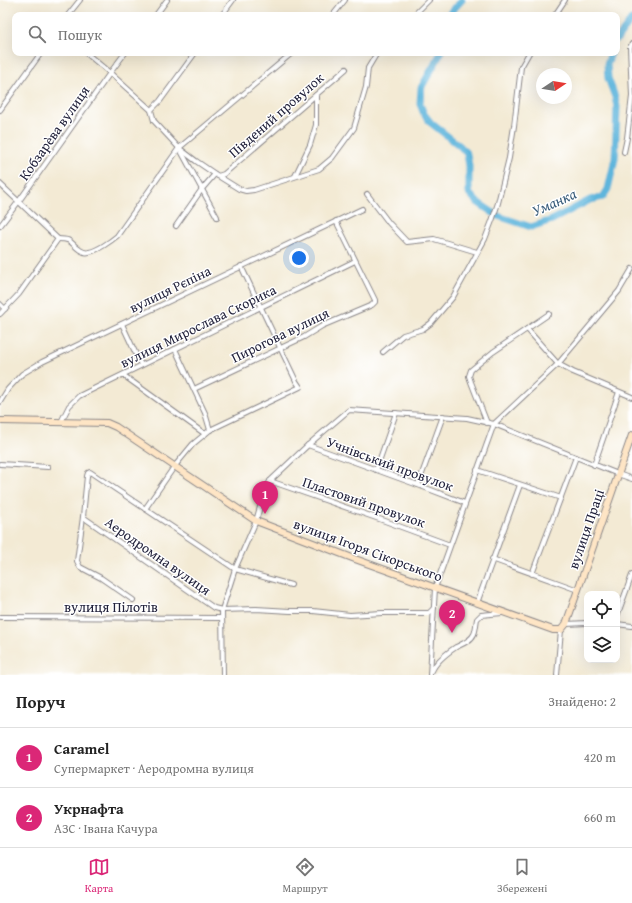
<!DOCTYPE html>
<html lang="uk">
<meta charset="utf-8">
<style>
:root{--surface:#fff;--page:#f2f2f2;--text:#222;--muted:#767676;--line:#e0e0e0;--accent:#db2777}
body{margin:0;font-family:"Gentium Book Plus",serif;background:var(--page);color:var(--text)}
.controls{position:absolute;right:12px;bottom:12px;display:grid;overflow:hidden;border-radius:8px;box-shadow:0 4px 16px #0002}
.controls button{width:36px;height:36px;display:grid;place-items:center;padding:0;border:0;border-bottom:1px solid var(--line);background:var(--surface);color:var(--text);font:20px sans-serif}
.compass{position:absolute;left:536px;top:68px;width:36px;height:36px;border-radius:50%;background:var(--surface);box-shadow:0 4px 16px #0002;rotate:78deg}
.you{position:absolute;left:299px;top:258px;width:14px;height:14px;margin:-10px;border:3px solid #fff;border-radius:50%;background:#1a73e8;box-shadow:0 0 0 6px #1a73e833}
.badge{display:grid;place-items:center;width:26px;height:26px;border-radius:50%;background:var(--accent);color:#fff;font-size:13px;font-weight:700}
.pin{position:absolute;translate:-50% -33px;filter:drop-shadow(0 1px 2px #0008)}
.pin::after{content:'';position:absolute;top:21px;width:14px;height:12px;background:inherit;clip-path:polygon(0 0,100% 0,50% 100%)}
.list{margin:0;padding:0;list-style:none}
h2{display:flex;justify-content:space-between;align-items:center;height:52px;margin:0;padding:0 16px;font-size:17px}
h2 small{font-size:13px;font-weight:400;color:var(--muted)}
.list li{display:grid;grid-template-columns:26px 1fr auto;gap:12px;align-items:center;box-sizing:border-box;height:60px;padding:0 16px;border-top:1px solid var(--line)}
.list b{display:block;font-size:15px;white-space:nowrap}
.list p{margin:0;font-size:13px;white-space:nowrap;color:var(--muted)}
.list em{font-size:13px;font-style:normal;color:var(--muted)}
.icon{flex:none;width:22px;height:22px;fill:none;stroke:currentColor;stroke-width:2;stroke-linecap:round;stroke-linejoin:round}
.map{position:relative;flex:none;width:632px;height:675px;overflow:hidden}
.search{position:absolute;background:var(--surface);box-shadow:0 4px 16px #0002;left:12px;right:12px;top:12px;height:44px;display:flex;align-items:center;gap:10px;box-sizing:border-box;padding:0 14px;border-radius:8px;color:var(--muted);font-size:15px}
.sheet{height:172px;background:var(--surface)}
nav{display:flex;justify-content:space-around;align-items:center;box-sizing:border-box;height:56px;border-top:1px solid var(--line);background:var(--surface);font-size:11px;color:var(--muted)}
nav a{display:grid;justify-items:center;gap:2px}
nav .on{color:var(--accent)}
.map>svg:first-child{display:block}
.lines{fill:none;stroke-linecap:round;stroke-linejoin:round}
.river{stroke:#5fb5dc;stroke-width:7}
.street-casing{stroke:#8a8688;stroke-width:6}
.secondary-casing{stroke:#8a8688;stroke-width:8}
.street{stroke:#fff;stroke-width:4}
.secondary{stroke:#fee5c5;stroke-width:6}
.labels{text-anchor:middle;dominant-baseline:central;stroke-width:3;stroke-linejoin:round;paint-order:stroke}
.street-label{font-size:14px;fill:#22223b;stroke:#fff}
.water-label{font-size:15px;font-style:italic;fill:#3a5d7b;stroke:#fff}
</style>
<div class="map">
<svg width="632" height="675" viewBox="0 0 632 675">
<rect width="100%" height="100%" fill="#fff"/>
<filter id="ink" filterUnits="userSpaceOnUse"><feTurbulence type="fractalNoise" baseFrequency=".025" numOctaves="2"/><feDisplacementMap in="SourceGraphic" scale="8" xChannelSelector="R" yChannelSelector="G"/><feConvolveMatrix kernelMatrix="1 2 1 2 8 2 1 2 1" color-interpolation-filters="sRGB"/></filter>
<filter id="wash" filterUnits="userSpaceOnUse"><feTurbulence type="fractalNoise" baseFrequency=".012" numOctaves="4" result="noise"/><feDisplacementMap in="SourceGraphic" scale="16" xChannelSelector="R" yChannelSelector="G"/><feGaussianBlur stdDeviation="0.9" result="paint"/><feColorMatrix in="noise" values="0 0 0 0 0 0 0 0 0 0 0 0 0 0 0 0 0 1.4 0 .05"/><feComposite in="paint" operator="in"/></filter>
<g filter="url(#wash)">
<rect width="100%" height="100%" fill="#f3ead4"/>
<g class="lines">
<!-- river -->
<g class="river">
<polyline points="450,15 450,13 462,0"/>
<polyline points="617,39 632,19"/>
<polyline points="441,53 421,88 420,104 424,114 431,123 460,146 467,154 469,166 469,193 477,202 498,216 531,227 552,220 590,200 603,197 608,189 615,159 617,107 615,97 608,78 607,64 611,53"/>
</g>
</g>
</g>
<g filter="url(#ink)">
<g class="lines">
<defs>
<g id="street">
<polyline points="68,15 80,0"/>
<polyline points="156,15 167,0"/>
<polyline points="222,15 233,0"/>
<polyline points="333,15 345,0"/>
<polyline points="414,15 429,0"/>
<polyline points="555,15 565,0"/>
<polyline points="86,53 110,73 151,110 154,121 179,148 196,161 215,174 239,189 246,191 254,190 319,169 332,158 354,128 366,87 368,68 377,53"/>
<polyline points="0,110 41,53"/>
<polyline points="151,110 160,101 195,53"/>
<polyline points="181,151 217,217"/>
<polyline points="624,152 627,138 632,96 630,47 632,44"/>
<polyline points="218,176 224,174 346,69"/>
<polyline points="295,176 310,145 316,125 316,95"/>
<polyline points="0,184 58,239"/>
<polyline points="367,194 389,223 407,242 434,239 477,252"/>
<polyline points="0,226 19,201 110,73 125,53"/>
<polyline points="176,226 202,189 215,174"/>
<path d="M 58,239 C 73,239 70,243 80,250 C 83,252 86,253 89,252 C 97,251 111,241 117,236 L 179,148 L 292,53"/>
<polyline points="0,304 5,309"/>
<polyline points="0,314 19,294 58,239"/>
<polyline points="122,324 141,365"/>
<polyline points="527,329 558,364 573,372 632,397"/>
<polyline points="175,349 205,413 210,430"/>
<polyline points="383,352 403,335 423,329 431,323 453,297 485,239 492,221 498,203 509,158 514,126 521,67 529,53"/>
<polyline points="123,375 205,434"/>
<polyline points="194,389 304,337 322,326 372,305 375,302 375,300 336,221"/>
<polyline points="0,402 8,389 22,374 42,362 362,209"/>
<polyline points="61,422 69,406 79,396 355,261"/>
<polyline points="487,423 471,382 469,376 471,370 493,352 549,314"/>
<polyline points="308,445 418,485 465,503"/>
<polyline points="0,464 48,467"/>
<polyline points="594,465 619,392"/>
<polyline points="376,470 396,413"/>
<polyline points="477,470 561,498"/>
<polyline points="270,481 385,521 450,545"/>
<polyline points="418,485 443,416"/>
<polyline points="145,509 174,467 193,444 210,430 300,387 296,381 241,266"/>
<polyline points="83,517 214,608 222,610 256,609 290,611 313,611 350,615 382,613 429,613 434,608"/>
<polyline points="492,559 578,590"/>
<polyline points="532,574 576,457"/>
<polyline points="133,600 101,578 80,567 77,561 83,517 87,476 88,473 90,472 235,569 291,585"/>
<polyline points="477,603 520,485"/>
<polyline points="617,616 632,575"/>
<polyline points="0,617 222,618"/>
<polyline points="566,624 587,623"/>
<polyline points="617,624 632,626"/>
<path d="M 432,671 C 436,661 447,653 456,647 C 462,644 471,641 474,634 C 476,630 476,623 477,619 L 481,615 L 502,613"/>
<polyline points="223,675 222,610 235,569 256,521 264,493 270,481 308,445 349,410 467,418 494,424 618,474 632,479"/>
<polyline points="430,675 435,588 494,424 558,364 619,291 632,269"/>
<polyline points="557,675 561,630"/>
</g>
<polyline id="secondary" points="0,421 107,423 116,427 256,521 355,559 553,630 561,630 566,624 632,435"/>
</defs>
<!-- street casing -->
<use href="#street" class="street-casing"/>
<!-- secondary casing -->
<use href="#secondary" class="secondary-casing"/>
<!-- street -->
<use href="#street" class="street"/>
<!-- secondary -->
<use href="#secondary" class="secondary"/>
</g>
</g>
<g class="labels">
<!-- street labels -->
<g class="street-label">
<text transform="translate(276 115) rotate(-41)">Південий провулок</text>
<text transform="translate(54 133) rotate(-55)">Кобзарèва вулиця</text>
<text transform="translate(170 289) rotate(-26)">вулиця Рєпіна</text>
<text transform="translate(198 326) rotate(-26)">вулиця Мирослава Скорика</text>
<text transform="translate(280 335) rotate(-26)">Пирогова вулиця</text>
<text transform="translate(390 464) rotate(20)">Учнівський провулок</text>
<text transform="translate(364 502) rotate(19)">Пластовий провулок</text>
<text transform="translate(586 529) rotate(-71)">вулиця Праці</text>
<text transform="translate(368 550) rotate(20)">вулиця Ігоря Сікорського</text>
<text transform="translate(158 556) rotate(35)">Аеродромна вулиця</text>
<text x="111" y="607">вулиця Пілотів</text>
</g>
<!-- water labels -->
<g class="water-label">
<text transform="translate(554 202) rotate(-24)">Уманка</text>
</g>
</g>
</svg>
<div class="controls">
<button><svg class="icon" aria-label="locate" viewBox="0 0 24 24"><circle cx="12" cy="12" r="6"/><path d="M12 2v4M12 18v4M2 12h4M18 12h4"/></svg></button>
<button><svg class="icon" aria-label="layers" viewBox="0 0 24 24"><path d="M12 4l9 5-9 5-9-5zM3 14l9 5 9-5"/></svg></button>
</div>
<svg class="compass" viewBox="-18 -18 36 36"><path d="M0-13l5 13h-10z" fill="#e53935"/><path d="M0 13l5-13h-10z" fill="#767676"/></svg>
<div class="you"></div>
<div class="pin badge" style="left:265px;top:514px">1</div>
<div class="pin badge" style="left:452px;top:633px">2</div>
<div class="search"><svg class="icon" aria-label="search" viewBox="0 0 24 24"><circle cx="10" cy="10" r="6"/><path d="M15 15l6 6"/></svg>Пошук</div>
</div>
<section class="sheet">
<h2>Поруч<small>Знайдено: 2</small></h2>
<ul class="list">
<li><span class="badge">1</span><div><b>Caramel</b><p>Супермаркет · Аеродромна вулиця</p></div><em>420 m</em></li>
<li><span class="badge">2</span><div><b>Укрнафта</b><p>АЗС · Івана Качура</p></div><em>660 m</em></li>
</ul>
</section>
<nav>
<a class="on"><svg class="icon" aria-label="map" viewBox="0 0 24 24"><path d="M3 6l6-2 6 2 6-2v14l-6 2-6-2-6 2zM9 4v14M15 6v14"/></svg>Карта</a>
<a><svg class="icon" aria-label="directions" viewBox="0 0 24 24"><path d="M12 3l9 9-9 9-9-9zM9 14v-3h6M13 9l2 2-2 2"/></svg>Маршрут</a>
<a><svg class="icon" aria-label="saved" viewBox="0 0 24 24"><path d="M7 4h10v16l-5-4-5 4z"/></svg>Збережені</a>
</nav>
